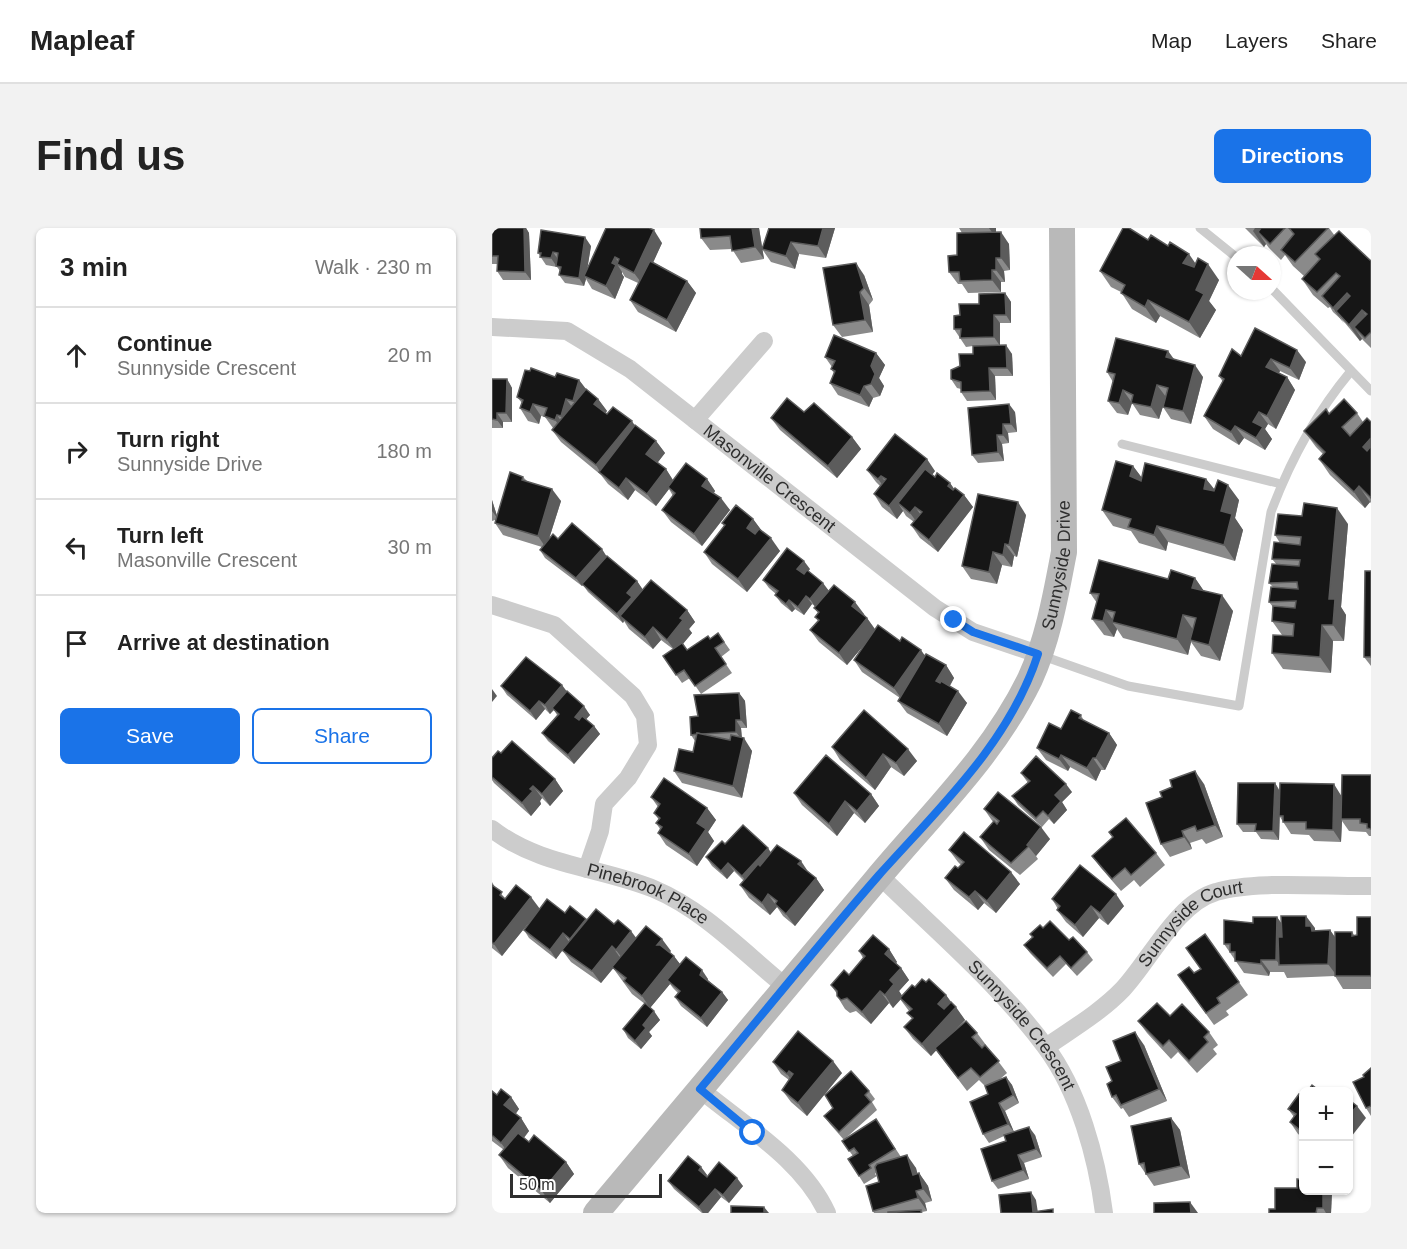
<!DOCTYPE html>
<meta charset="utf-8">
<style>
:root{--surface:#fff;--page:#f2f2f2;--text:#222;--muted:#767676;--line:#e0e0e0;--accent:#1a73e8}
body{margin:0;font-family:Arial,sans-serif;background:var(--page);color:var(--text)}
.controls{position:absolute;right:18px;bottom:18px;display:grid;overflow:hidden;border-radius:9px;box-shadow:0 2px 4px #0004}
.controls button{width:54px;height:54px;display:grid;place-items:center;padding:0;border:0;border-bottom:2px solid var(--line);background:var(--surface);color:var(--text);font:30px sans-serif}
.compass{position:absolute;left:735px;top:18px;width:54px;height:54px;border-radius:50%;background:var(--surface);box-shadow:0 2px 4px #0004;rotate:111deg}
.scale{position:absolute;left:18px;bottom:15px;width:152px;box-sizing:border-box;padding-left:6px;border:3px solid #2f2f2f;border-top:0;font-size:16px;line-height:21px;white-space:nowrap;color:#2f2f2f;-webkit-text-stroke:4px #fff;paint-order:stroke}
.stop{position:absolute;width:18px;height:18px;margin:-14px;border:4px solid #1a73e8;border-radius:50%;background:#fff}
.stop.end{background:#1a73e8;border-color:#fff;box-shadow:0 2px 6px #0008}
.list{margin:0;padding:0;list-style:none}
h2{display:flex;justify-content:space-between;align-items:center;height:78px;margin:0;padding:0 24px;font-size:26px}
h2 small{font-size:20px;font-weight:400;color:var(--muted)}
.list li{display:grid;grid-template-columns:39px 1fr auto;gap:18px;align-items:center;box-sizing:border-box;height:96px;padding:0 24px;border-top:2px solid var(--line)}
.list b{display:block;font-size:22px;white-space:nowrap}
.list p{margin:0;font-size:20px;white-space:nowrap;color:var(--muted)}
.list em{font-size:20px;font-style:normal;color:var(--muted)}
.actions{display:flex;gap:12px;padding:18px 24px}
.actions a{flex:1;padding:14px 0;border:2px solid var(--accent);border-radius:9px;text-align:center;font-size:21px;color:var(--accent)}
.actions .main{background:var(--accent);color:#fff}
.icon{flex:none;width:33px;height:33px;fill:none;stroke:currentColor;stroke-width:2;stroke-linecap:round;stroke-linejoin:round}
.map{position:relative;flex:none;width:879px;height:985px;overflow:hidden;border-radius:9px}
header{display:flex;align-items:center;gap:36px;box-sizing:border-box;height:84px;padding:0 30px;background:var(--surface);border-bottom:2px solid var(--line)}
header strong{font-size:28px}
nav{display:flex;gap:33px;margin-inline-start:auto;font-size:21px}
.intro{display:flex;align-items:center;justify-content:space-between;box-sizing:border-box;height:144px;padding:0 36px}
h1{margin:0;font-size:42px}
.button{padding:15px 27px;border-radius:9px;background:var(--accent);color:#fff;font-size:21px;font-weight:700}
main{display:flex;gap:36px;padding:0 36px}
aside{flex:1;background:var(--surface);border-radius:9px;box-shadow:0 2px 4px #0004}
.map>svg:first-child{display:block}
.lines{fill:none;stroke-linecap:round;stroke-linejoin:round}
.lane{stroke:#ccc;stroke-width:9}
.street{stroke:#ccc;stroke-width:18}
.secondary{stroke:#b9b9b9;stroke-width:26}
.wall{fill:#8a8a8a}
.shaded-wall{fill:#5c5c5c}
.building{fill:#161616;stroke:#5c5c5c;stroke-width:1.5}
.route{stroke:#1a73e8;stroke-width:8}
.labels{text-anchor:middle;dominant-baseline:central;stroke-width:6;stroke-linejoin:round;paint-order:stroke}
.street-label{font-size:18px;fill:#2f2f2f;stroke:#fff}
</style>
<header>
<strong>Mapleaf</strong>
<nav><a>Map</a><a>Layers</a><a>Share</a></nav>
</header>
<div class="intro"><h1>Find us</h1><a class="button">Directions</a></div>
<main>
<aside>
<h2>3 min<small>Walk · 230 m</small></h2>
<ul class="list">
<li><svg class="icon" aria-label="ahead" viewBox="0 0 24 24"><path d="M12 20V5M6 11l6-6 6 6"/></svg><div><b>Continue</b><p>Sunnyside Crescent</p></div><em>20 m</em></li>
<li><svg class="icon" aria-label="right" viewBox="0 0 24 24"><path d="M7 20v-9h11M14 6l5 5-5 5"/></svg><div><b>Turn right</b><p>Sunnyside Drive</p></div><em>180 m</em></li>
<li><svg class="icon" aria-label="left" viewBox="0 0 24 24"><path d="M17 20v-9H6M10 6l-5 5 5 5"/></svg><div><b>Turn left</b><p>Masonville Crescent</p></div><em>30 m</em></li>
<li><svg class="icon" aria-label="arrive" viewBox="0 0 24 24"><path d="M6 21V4h12l-3 4 3 4H6"/></svg><div><b>Arrive at destination</b></div></li>
</ul>
<div class="actions"><a class="main">Save</a><a>Share</a></div>
</aside>
<div class="map">
<svg width="879" height="985" viewBox="0 0 879 985">
<rect width="100%" height="100%" fill="#fff"/>
<g class="lines">
<!-- lane -->
<g class="lane">
<polyline points="708,0 744,29"/>
<polyline points="780,61 879,163"/>
<polyline points="630,216 789,256"/>
<path d="M 548,427 L 636,458 L 747,478 L 779,284 C 798,233 824,185 859,143"/>
</g>
<!-- street -->
<g class="street">
<path id="s1" d="M 0,99 L 75,103 L 138,141 L 443,380 L 481,404 L 546,426"/>
<polyline points="203,192 272,113"/>
<polyline points="0,377 62,397 141,468 153,488 156,517 136,550 112,576 108,603 95,641"/>
<path id="s2" d="M 0,601 C 47,638 108,639 162,661 C 212,682 252,725 294,759"/>
<path id="s3" d="M 387,647 C 443,702 506,755 553,818 C 587,863 605,930 612,985"/>
<path id="s4" d="M 554,819 C 580,801 609,784 631,761 C 658,732 685,675 724,664 C 763,652 836,659 879,658"/>
<path d="M 208,861 C 251,897 311,932 335,985"/>
</g>
<!-- secondary -->
<path class="secondary" id="s5" d="M 104,985 C 197,874 290,763 384,652 C 438,587 500,529 538,451 C 556,412 564,366 572,324 L 570,0"/>
</g>
<!-- wall -->
<g class="wall">
<polygon points="0,0 34,0 37,5 39,52 11,52 5,43 6,36 0,36"/>
<polygon points="114,0 170,15 161,34 195,53 204,65 184,104 146,84 138,72 146,55 133,49 130,44 130,46 132,49 123,71 100,61 94,51 92,58 73,55 67,47 68,43 65,39 54,37 46,25 99,18 95,41"/>
<polygon points="208,0 267,0 272,31 249,35 240,21 218,22 209,10"/>
<polygon points="277,0 343,0 334,30 307,26 303,41 279,34 270,21"/>
<polygon points="467,0 504,0 504,4 517,16 518,42 512,43 513,54 509,54 509,64 476,65 470,56 466,56 457,44 465,27 470,5"/>
<polygon points="753,0 837,0 843,8 879,33 879,120 870,111 868,113 853,95 841,84 838,79 836,80 821,67 810,51 812,48 801,38 793,27 789,32 777,20 774,16 772,19"/>
<polygon points="656,12 676,18 704,36 727,52 717,73 724,82 708,110 668,88 664,95 640,81 629,64 619,59 608,43"/>
<polygon points="372,47 381,72 377,77 381,104 350,109 341,97"/>
<polygon points="513,65 519,74 519,95 508,95 508,117 520,126 521,148 503,148 504,172 475,173 469,164 469,161 465,160 459,151 468,138 481,126 481,118 474,119 462,101 468,87 487,76"/>
<polygon points="676,123 682,131 711,149 699,196 679,191 671,179 673,172 667,191 648,187 640,175 636,187 625,185 616,173 621,154 615,144"/>
<polygon points="384,125 393,137 387,150 392,158 388,168 381,170 377,179 346,167 338,155 342,145 339,141 340,139 333,129"/>
<polygon points="749,128 814,134 807,152 788,143 787,145 795,149 803,162 784,201 776,196 773,201 780,211 773,222 752,210 747,217 721,201 712,188 731,154 727,148"/>
<polygon points="38,143 63,149 87,152 94,161 106,171 115,183 113,185 115,186 143,198 164,213 173,225 165,235 174,241 181,252 215,251 223,263 222,265 238,282 210,318 179,294 170,282 181,268 177,261 164,278 143,262 136,272 116,256 109,247 69,214 60,202 61,200 53,189 49,188 47,196 36,193 28,180 30,175 25,169"/>
<polygon points="0,151 15,151 20,160 20,194 11,194 11,200 0,200"/>
<polygon points="312,184 360,209 369,221 345,250 288,202 279,190"/>
<polygon points="523,184 525,204 516,205 517,215 510,216 512,233 486,235 480,227"/>
<polygon points="865,185 871,194 879,194 879,275 878,274 873,280 838,247 827,231 831,226 824,219 812,203 837,186"/>
<polygon points="641,238 650,250 714,251 723,262 747,272 743,290 751,302 743,333 676,314 674,323 647,315 639,303 621,298 610,282"/>
<polygon points="375,242 443,243 440,247 458,255 462,261 472,267 481,279 446,324 428,310 419,297 422,294 414,288 411,283 405,291 390,279 382,266 388,258 384,254"/>
<polygon points="31,249 35,253 69,273 57,311 66,311 115,328 145,353 151,362 195,382 203,394 197,401 200,405 191,416 195,422 218,411 226,405 238,422 229,429 240,445 209,466 198,450 190,455 171,428 181,421 169,412 161,421 137,401 132,393 131,395 96,364 91,357 90,358 53,330 48,322 50,319 11,307 3,295 3,292 0,293 0,272 5,288"/>
<polygon points="534,287 525,329 522,328 520,339 510,337 505,356 479,351 470,338"/>
<polygon points="261,291 269,302 288,323 255,364 220,336 212,324 232,298 230,295"/>
<polygon points="856,296 849,379 854,387 852,413 841,413 839,445 791,441 780,425 790,407 780,393 781,379 777,374 781,359 777,355 785,337 780,331 788,315 783,307"/>
<polygon points="318,341 316,343 337,363 372,386 383,401 408,413 433,427 454,437 462,450 458,458 475,475 455,508 415,485 406,473 408,470 370,444 362,432 371,418 355,437 327,414 318,402 326,393 323,389 326,385 322,380 324,379 320,376 312,387 303,381 300,384 289,375 283,367 284,366 277,360 271,352"/>
<polygon points="879,343 879,438 872,429"/>
<polygon points="703,350 711,362 741,383 728,433 709,428 699,414 696,427 631,410 625,401 622,409 612,407 600,391 605,375 598,365 676,351"/>
<polygon points="9,458 75,463 98,487 94,491 102,498 108,506 82,536 56,513 50,505 65,487 62,482 58,486 53,481 44,492 15,467"/>
<polygon points="247,465 253,473 255,500 249,500 250,510 260,523 250,570 190,555 182,543 201,524 203,513 199,507 206,488"/>
<polygon points="372,482 425,533 412,548 399,539 383,562 348,532 340,519"/>
<polygon points="589,487 592,493 617,505 625,517 613,542 609,542 604,553 578,539 576,543 554,532 545,520"/>
<polygon points="9,525 63,551 71,563 58,578 50,570 48,573 49,576 39,588 2,555 0,552 0,530"/>
<polygon points="529,545 580,564 570,574 575,582 562,596 557,591 550,599 526,577 520,568 536,555"/>
<polygon points="879,547 879,608 877,608 874,604 857,603 850,593 849,614 822,613 817,607 799,606 788,589 787,612 769,611 764,604 751,604 745,596 783,555 788,563 849,567"/>
<polygon points="712,556 731,609 714,616 710,611 698,615 700,621 678,629 669,616 670,569"/>
<polygon points="302,565 379,566 387,578 373,595 362,585 345,608 310,577"/>
<polygon points="159,569 215,580 224,592 216,604 222,613 205,638 174,617 166,605 168,601 164,595 167,592 162,585 166,579"/>
<polygon points="492,581 558,611 544,628 546,631 528,647 497,622 488,609 501,594"/>
<polygon points="617,604 664,625 673,637 648,659 642,652 629,663 609,640 600,628 621,610"/>
<polygon points="233,616 279,625 317,644 324,650 332,662 303,698 291,688 285,679 278,687 257,670 248,657 252,653 242,643 235,651 220,638 214,629"/>
<polygon points="457,622 528,656 504,685 492,675 486,682 462,662 453,650 466,640 469,637 466,634"/>
<polygon points="0,654 3,659 13,670 48,681 73,685 94,691 95,692 122,696 144,710 179,723 178,724 188,736 216,751 216,752 230,764 236,772 215,799 189,778 183,769 186,765 181,760 178,756 158,780 168,792 157,804 160,808 149,821 136,810 131,801 153,776 140,766 121,740 109,755 79,734 70,722 64,731 37,710 32,702 39,692 10,728 0,720"/>
<polygon points="560,671 632,678 616,697 607,690 591,709 574,694 565,682 566,681"/>
<polygon points="785,689 790,696 823,700 823,703 838,702 843,709 860,704 863,708 865,707 879,689 879,761 851,761 843,748 795,750 792,744 778,744 777,748 752,745 732,716 761,695"/>
<polygon points="551,700 577,712 595,724 601,732 585,748 574,736 561,749 538,725 532,717 540,709 538,706"/>
<polygon points="713,706 756,767 734,783 737,787 722,797 686,747 702,745 709,741"/>
<polygon points="397,721 405,734 404,735 409,740 417,752 407,763 410,768 423,759 434,754 454,767 473,792 462,803 485,805 515,845 507,852 514,849 520,857 527,875 513,883 522,904 543,907 550,929 532,935 537,951 506,961 500,953 514,913 512,908 497,915 491,906 496,866 493,858 487,852 475,863 444,822 439,828 421,811 412,799 420,791 415,785 417,783 408,771 401,780 397,775 379,796 364,783 358,785 353,781 345,768 345,766 339,757 357,747 371,730 367,723"/>
<polygon points="678,788 717,804 726,817 721,821 725,826 705,845 686,824 679,831 655,805 646,793"/>
<polygon points="652,817 675,873 637,889 631,880 629,881 620,869 620,853 629,833"/>
<polygon points="281,834 350,845 315,888 299,874 290,862 297,852 289,846"/>
<polygon points="879,840 879,888 874,880 872,849"/>
<polygon points="0,863 5,867 19,869 27,881 23,886 29,890 37,903 32,910 37,914 74,934 82,946 58,975 16,940 7,927 12,922 0,913"/>
<polygon points="377,863 383,871 380,874 385,882 355,909 390,900 409,929 424,940 425,946 427,945 436,958 440,973 433,975 435,983 430,984 431,985 382,985 381,983 387,954 384,945 383,946 385,948 372,956 367,948 361,928 350,913 352,912 338,896 332,888 341,880"/>
<polygon points="812,868 812,910 806,906 798,894 802,889 796,881"/>
<polygon points="679,890 688,902 698,950 662,958 647,936"/>
<polygon points="209,939 215,947 214,948 251,958 237,975 229,969 216,985 210,985 182,961 176,953"/>
<polygon points="840,964 839,985 777,985 783,981"/>
</g>
<!-- shaded-wall -->
<g class="shaded-wall">
<polygon points="32,0 34,0 37,5 39,52 33,44"/>
<polygon points="260,0 267,0 272,31 263,19"/>
<polygon points="331,0 343,0 334,30 326,18"/>
<polygon points="497,0 504,0 504,10"/>
<polygon points="763,0 785,0 766,4 774,16 772,19 761,3"/>
<polygon points="162,2 170,15 151,57 142,45"/>
<polygon points="509,4 517,16 518,42 509,30"/>
<polygon points="93,9 99,18 94,49 92,48 94,51 92,58 87,50"/>
<polygon points="299,14 307,26 303,41 294,28"/>
<polygon points="61,24 67,33 65,39 59,30"/>
<polygon points="697,26 708,42 691,35"/>
<polygon points="123,29 129,38 125,36 130,44 130,46 132,49 123,71 114,58 120,35"/>
<polygon points="504,30 512,43 513,54 504,42"/>
<polygon points="364,35 372,47 381,72 372,60"/>
<polygon points="716,36 727,52 717,73 724,82 708,110 697,94 704,62"/>
<polygon points="500,42 509,54 509,64 500,52"/>
<polygon points="195,53 204,65 184,104 175,92"/>
<polygon points="368,64 377,77 381,104 373,92"/>
<polygon points="513,65 519,74 519,95 514,87"/>
<polygon points="855,65 866,81 844,83 852,96 841,80"/>
<polygon points="656,72 668,88 664,95 653,79"/>
<polygon points="870,82 879,94 862,99 870,111 868,113 857,97"/>
<polygon points="502,87 508,95 508,118 502,109"/>
<polygon points="514,117 520,126 521,148 515,140"/>
<polygon points="805,122 814,134 807,152 798,140"/>
<polygon points="676,123 685,136 674,129"/>
<polygon points="384,125 393,137 387,150 392,158 388,168 379,156 379,138"/>
<polygon points="779,131 788,143 783,152 774,139"/>
<polygon points="703,137 711,149 699,196 691,183"/>
<polygon points="497,140 503,148 504,172 498,163"/>
<polygon points="795,149 803,162 784,201 775,188"/>
<polygon points="15,151 20,160 20,194 14,185"/>
<polygon points="87,152 96,164 89,185 81,173"/>
<polygon points="665,157 674,169 667,191 659,179"/>
<polygon points="372,158 381,170 377,179 368,167"/>
<polygon points="631,162 640,175 636,187 627,175"/>
<polygon points="74,171 83,183 77,200 69,188"/>
<polygon points="106,171 115,183 111,188 102,176"/>
<polygon points="41,176 49,188 47,196 38,184"/>
<polygon points="517,176 523,184 525,204 519,196"/>
<polygon points="767,184 776,196 773,201 780,211 773,222 764,210 761,194"/>
<polygon points="5,185 11,194 11,200 5,192"/>
<polygon points="65,187 73,199 72,204 63,192"/>
<polygon points="140,193 148,206 110,247 104,237"/>
<polygon points="511,196 516,205 517,215 511,207"/>
<polygon points="743,198 752,210 747,217 739,204"/>
<polygon points="505,207 510,216 512,233 506,224"/>
<polygon points="360,209 369,221 345,250 336,238"/>
<polygon points="879,210 879,231 871,219"/>
<polygon points="164,213 173,225 163,238 154,226"/>
<polygon points="435,231 443,243 413,281 406,275 411,283 405,291 397,278"/>
<polygon points="641,238 653,254 638,248"/>
<polygon points="174,241 182,254 176,259 177,261 164,278 155,266"/>
<polygon points="389,248 398,260 395,263 386,251"/>
<polygon points="134,250 143,262 136,272 127,260"/>
<polygon points="215,251 223,263 218,270 210,258"/>
<polygon points="714,251 726,266 712,261"/>
<polygon points="458,255 467,268 456,258"/>
<polygon points="736,257 747,272 743,290 751,302 743,333 732,317 729,283"/>
<polygon points="867,258 878,274 873,280 862,264"/>
<polygon points="60,261 69,273 54,320 46,308"/>
<polygon points="472,267 481,279 446,324 437,312"/>
<polygon points="229,270 238,282 210,318 202,306"/>
<polygon points="0,272 6,291 0,283"/>
<polygon points="526,274 534,287 525,329 517,317"/>
<polygon points="423,279 432,291 427,297 418,285"/>
<polygon points="845,280 856,296 849,379 854,387 852,413 841,397 837,371"/>
<polygon points="261,291 270,303 263,312 255,300"/>
<polygon points="665,298 676,314 674,323 662,307"/>
<polygon points="279,310 288,323 255,364 246,351"/>
<polygon points="513,316 522,328 520,339 511,327"/>
<polygon points="110,321 115,329 90,358 84,350"/>
<polygon points="501,324 510,337 505,356 497,344"/>
<polygon points="312,333 318,341 311,350 305,341"/>
<polygon points="703,350 714,366 700,360"/>
<polygon points="145,353 151,362 128,388 132,393 131,395 125,386 135,365"/>
<polygon points="331,355 337,363 324,380 318,371"/>
<polygon points="730,367 741,383 728,433 717,417"/>
<polygon points="314,368 320,376 312,387 306,379"/>
<polygon points="297,372 303,381 300,384 294,376"/>
<polygon points="363,374 372,386 369,390 360,378"/>
<polygon points="195,382 203,394 197,401 200,405 184,424 175,412 188,390"/>
<polygon points="614,382 623,395 620,394 625,401 622,409 611,393"/>
<polygon points="691,387 702,403 698,412 699,414 696,427 685,411"/>
<polygon points="375,390 384,403 355,437 347,425"/>
<polygon points="830,397 841,413 839,445 828,429"/>
<polygon points="161,399 169,412 161,421 153,409"/>
<polygon points="429,422 438,435 411,473 402,460"/>
<polygon points="454,437 462,450 453,466 444,453"/>
<polygon points="70,457 76,465 58,486 53,477"/>
<polygon points="0,461 5,468 0,474"/>
<polygon points="466,463 475,475 455,508 447,496"/>
<polygon points="247,465 253,473 255,500 249,492"/>
<polygon points="47,473 53,481 44,492 38,483"/>
<polygon points="92,478 98,487 89,497 83,489"/>
<polygon points="244,492 249,500 250,512 244,504"/>
<polygon points="102,498 108,506 82,536 76,527"/>
<polygon points="617,505 625,517 613,542 604,530"/>
<polygon points="252,510 260,523 250,570 241,558"/>
<polygon points="416,521 425,533 412,548 404,535"/>
<polygon points="391,526 399,539 383,562 374,550"/>
<polygon points="569,527 578,539 576,543 567,531"/>
<polygon points="601,530 609,542 604,553 595,540"/>
<polygon points="703,543 712,556 731,609 723,597"/>
<polygon points="63,551 71,563 58,578 50,566"/>
<polygon points="783,555 788,564 787,612 781,603"/>
<polygon points="574,556 580,564 570,574 575,582 562,596 556,588 563,567"/>
<polygon points="842,556 850,569 849,591 850,593 849,614 841,602"/>
<polygon points="41,558 50,570 48,573 49,576 39,588 30,575"/>
<polygon points="379,566 387,578 373,595 365,583"/>
<polygon points="353,573 362,585 345,608 337,596"/>
<polygon points="215,580 224,592 216,604 222,613 205,638 197,626 205,595"/>
<polygon points="549,599 558,611 544,628 535,617"/>
<polygon points="690,603 698,615 700,621 692,609"/>
<polygon points="276,620 282,629 256,656 250,648"/>
<polygon points="309,633 317,645 306,636"/>
<polygon points="236,635 242,643 235,651 229,643"/>
<polygon points="519,644 528,656 504,685 495,673"/>
<polygon points="324,650 332,662 303,698 294,686"/>
<polygon points="483,663 492,675 486,682 477,669"/>
<polygon points="276,666 285,679 278,687 270,675"/>
<polygon points="624,666 632,678 616,697 608,685"/>
<polygon points="39,669 48,681 10,728 2,716"/>
<polygon points="599,678 607,690 591,709 583,697"/>
<polygon points="814,688 823,700 823,702 828,710 814,698"/>
<polygon points="785,689 793,701 788,737 784,732"/>
<polygon points="838,702 846,714 845,748 836,736"/>
<polygon points="139,703 148,715 133,734 124,722"/>
<polygon points="71,705 77,714 64,731 58,722"/>
<polygon points="170,711 179,723 173,729 165,717"/>
<polygon points="120,718 129,731 109,755 100,743"/>
<polygon points="397,721 405,734 401,738 393,726"/>
<polygon points="182,728 191,740 175,752 178,756 158,780 150,768"/>
<polygon points="769,732 778,744 777,748 769,736"/>
<polygon points="409,740 417,752 407,763 411,769 401,780 393,767 398,752"/>
<polygon points="210,742 216,751 214,755 208,747"/>
<polygon points="388,763 397,775 379,796 370,784"/>
<polygon points="230,764 236,772 215,799 209,790"/>
<polygon points="454,767 462,779 455,788 446,776"/>
<polygon points="464,779 473,792 439,828 430,816"/>
<polygon points="162,783 168,792 157,804 160,808 149,821 143,813 151,797"/>
<polygon points="643,804 652,817 675,873 667,861"/>
<polygon points="341,833 350,845 315,888 306,875"/>
<polygon points="297,843 306,855 304,858 295,846"/>
<polygon points="514,849 520,857 527,875 521,867"/>
<polygon points="19,869 27,881 21,890 12,877"/>
<polygon points="507,875 513,883 522,904 516,896"/>
<polygon points="865,878 874,890 859,909 856,905 856,889"/>
<polygon points="29,890 37,903 18,927 9,915"/>
<polygon points="679,890 688,902 698,950 689,938"/>
<polygon points="537,899 543,907 550,929 544,921"/>
<polygon points="415,927 424,940 429,959 421,947"/>
<polygon points="526,927 532,935 537,951 531,942"/>
<polygon points="74,934 82,946 58,975 50,963"/>
<polygon points="209,939 215,947 213,950 207,942"/>
<polygon points="427,945 436,958 440,973 431,961"/>
<polygon points="245,950 251,958 237,975 231,967"/>
<polygon points="223,961 229,969 216,985 211,985 207,979"/>
<polygon points="424,963 433,975 435,983 426,970"/>
<polygon points="831,963 839,963 840,964 839,985 834,985 831,980"/>
<polygon points="539,964 544,972 546,985 541,984"/>
<polygon points="698,974 706,985 699,985"/>
<polygon points="272,979 277,985 272,985"/>
</g>
<!-- building -->
<g class="building">
<polygon points="0,0 32,0 33,44 5,43 6,28 0,28"/>
<polygon points="114,0 157,0 162,2 142,45 125,36 127,31 123,29 120,35 124,37 114,58 92,48"/>
<polygon points="208,0 260,0 263,19 240,23 238,8 209,10"/>
<polygon points="277,0 331,0 326,18 299,14 294,28 270,21"/>
<polygon points="631,0 637,0 656,12 659,7 676,18 678,14 697,26 691,35 702,39 706,30 716,36 704,62 712,66 697,94 656,72 653,79 629,65 633,57 608,43"/>
<polygon points="769,0 793,0 778,16 766,4"/>
<polygon points="797,0 836,0 803,34 789,22 802,6"/>
<polygon points="49,2 93,9 87,50 67,47 69,39 64,38 66,25 61,24 59,30 48,29 49,25 46,25"/>
<polygon points="847,3 879,33 879,104 873,110 862,99 875,86 870,82 857,97 844,83 858,68 855,65 841,80 830,68 848,48 844,45 825,64 810,51 828,31 823,26"/>
<polygon points="509,4 509,30 504,30 504,42 500,42 500,52 468,53 467,44 457,44 456,28 465,27 465,5"/>
<polygon points="158,33 195,53 175,92 138,72"/>
<polygon points="364,35 372,60 368,64 373,92 341,97 331,40"/>
<polygon points="513,65 514,87 502,87 502,109 468,110 469,101 462,101 462,88 468,87 467,76 487,76 487,66"/>
<polygon points="763,100 805,122 798,140 779,131 774,139 795,149 775,188 767,184 761,194 771,199 764,210 743,198 739,204 712,188 732,151 727,148 740,121 749,128"/>
<polygon points="342,107 384,125 379,138 383,146 379,156 372,158 368,167 338,155 343,143 339,141 343,133 333,129"/>
<polygon points="624,110 676,123 674,129 703,137 691,183 671,179 676,160 665,157 659,179 639,175 641,167 631,162 627,175 616,173 623,146 615,144"/>
<polygon points="514,117 515,140 497,140 498,163 469,164 469,154 459,151 459,142 468,138 467,126 481,126 481,118"/>
<polygon points="39,140 63,149 65,145 87,152 81,173 74,171 69,188 65,187 63,192 52,188 55,180 41,176 38,184 28,180 31,172 25,169 33,142 38,143"/>
<polygon points="0,151 15,151 14,185 5,185 5,192 0,191"/>
<polygon points="94,161 106,171 102,176 115,186 121,179 140,193 104,237 60,202"/>
<polygon points="295,170 312,184 322,175 360,209 336,238 279,190"/>
<polygon points="852,171 865,185 850,199 858,208 875,190 879,194 879,210 871,219 875,223 879,218 879,270 867,258 862,264 827,231 833,224 812,203 834,181 837,186"/>
<polygon points="517,176 519,196 511,196 511,207 505,207 506,224 480,227 476,180"/>
<polygon points="143,197 164,213 154,226 174,241 155,266 134,250 127,260 107,244"/>
<polygon points="403,206 435,231 397,278 382,266 394,251 389,248 386,251 375,242"/>
<polygon points="624,233 641,238 638,248 649,253 653,235 714,251 712,261 722,263 726,252 736,257 729,283 740,286 732,317 665,298 662,307 636,299 639,291 610,282"/>
<polygon points="194,235 215,251 210,258 229,270 202,306 170,282 183,265 176,259"/>
<polygon points="433,241 443,249 445,245 458,255 456,258 461,262 463,260 472,267 437,312 419,297 430,284 423,279 418,285 406,275"/>
<polygon points="18,244 31,249 30,252 60,261 46,308 3,295"/>
<polygon points="486,266 526,274 517,317 513,316 511,327 501,324 497,344 470,338"/>
<polygon points="812,275 845,280 837,371 843,371 841,397 830,397 828,429 780,425 781,407 801,408 802,396 780,393 781,378 803,380 804,373 777,374 779,359 806,361 805,354 777,355 780,336 807,338 808,332 780,331 782,314 808,317 809,309 783,307 786,286 810,288"/>
<polygon points="244,277 261,291 255,300 263,306 267,301 279,310 246,351 212,324 233,297 230,295"/>
<polygon points="80,295 110,321 84,350 48,322 61,306 66,311"/>
<polygon points="295,320 312,333 305,341 312,346 315,342 331,355 318,371 314,368 306,379 297,372 294,376 283,367 286,363 271,352"/>
<polygon points="115,328 145,353 135,365 140,369 125,386 90,356"/>
<polygon points="607,332 676,351 679,342 703,350 700,360 730,367 717,417 698,412 704,390 691,387 685,411 620,394 623,384 614,382 611,393 600,391 607,366 598,365"/>
<polygon points="873,343 879,343 879,429 872,429"/>
<polygon points="159,352 195,382 188,390 191,392 175,412 161,399 153,409 128,388"/>
<polygon points="342,357 363,374 360,378 375,390 347,425 318,402 327,392 323,389 327,384 322,380"/>
<polygon points="386,397 408,413 410,409 429,422 402,460 362,432"/>
<polygon points="226,405 232,414 223,420 234,436 203,458 192,442 184,447 171,428 190,415 195,422 216,408 218,411"/>
<polygon points="434,426 454,437 444,453 448,455 449,453 466,463 447,496 406,473"/>
<polygon points="34,429 70,457 53,477 47,473 38,483 9,458"/>
<polygon points="75,463 92,478 83,489 87,492 90,488 102,498 76,527 50,505 67,486 60,480"/>
<polygon points="247,465 249,492 244,492 244,504 210,506 205,505 205,506 199,507 198,489 206,488 202,467"/>
<polygon points="372,482 416,521 404,535 391,526 374,550 340,519"/>
<polygon points="579,482 589,487 587,490 617,505 604,530 601,530 595,540 569,527 567,531 545,520 557,495 569,501"/>
<polygon points="205,505 238,512 239,507 252,510 241,558 182,543 187,521 201,524"/>
<polygon points="20,513 63,551 50,566 41,558 38,561 41,563 30,575 0,549 0,530 6,523 9,525"/>
<polygon points="334,527 379,566 365,583 353,573 337,596 302,565"/>
<polygon points="544,528 574,556 563,567 569,573 556,588 551,583 544,590 520,568 538,553 529,545"/>
<polygon points="703,543 723,597 705,603 703,598 690,603 692,609 669,616 654,575 670,569 668,564 680,559 678,552"/>
<polygon points="850,547 879,547 879,601 875,600 875,596 868,595 868,591 849,591"/>
<polygon points="172,550 215,580 205,595 214,601 197,626 166,605 170,599 164,595 168,590 162,585 168,576 159,569"/>
<polygon points="746,555 783,555 781,603 763,603 764,596 745,596"/>
<polygon points="788,555 842,556 841,602 814,601 814,594 791,594 791,588 787,588"/>
<polygon points="506,564 549,599 535,617 537,618 519,635 488,609 502,593 505,596 507,593 492,581"/>
<polygon points="634,590 664,625 639,647 633,640 620,651 600,628 621,609 617,604"/>
<polygon points="251,597 276,620 250,648 236,635 229,643 214,629 230,613 233,616"/>
<polygon points="472,604 519,644 495,673 483,663 477,669 453,650 463,638 466,640 472,634 457,622"/>
<polygon points="285,617 309,633 306,636 324,650 294,686 283,676 285,673 276,666 270,675 248,657 266,636 268,638"/>
<polygon points="588,637 624,666 608,685 599,678 583,697 565,682 568,678 560,671"/>
<polygon points="0,657 10,664 8,667 13,671 24,657 39,669 2,716 0,714"/>
<polygon points="55,671 73,685 78,678 94,691 78,711 71,705 58,722 32,702"/>
<polygon points="104,681 122,696 126,692 139,703 124,722 120,718 100,743 70,722"/>
<polygon points="789,688 814,688 814,698 819,698 820,703 838,702 836,736 787,737 786,709 790,709"/>
<polygon points="761,689 785,689 784,732 769,732 769,736 743,733 743,724 738,724 738,716 732,716 732,692 761,695"/>
<polygon points="865,689 879,689 879,748 843,748 843,704 860,704 860,708 865,707"/>
<polygon points="558,693 577,712 581,709 595,724 579,740 568,728 555,740 532,717 541,709 538,706 548,697 551,700"/>
<polygon points="154,698 170,711 165,717 168,717 182,728 150,768 132,753 134,750 120,739"/>
<polygon points="713,706 747,754 725,770 728,775 714,785 686,747 697,739 702,745 709,741 694,720"/>
<polygon points="381,707 397,721 393,726 409,740 398,752 402,756 393,767 388,763 370,784 355,770 349,772 345,768 345,763 339,757 352,742 357,747 373,728 367,723"/>
<polygon points="194,729 210,742 208,747 230,764 209,790 183,769 188,763 175,752"/>
<polygon points="430,751 434,754 437,751 454,767 446,776 452,781 459,774 464,779 430,816 412,799 421,790 415,785 420,781 408,770 420,757 423,759"/>
<polygon points="153,775 162,783 151,797 154,800 143,813 131,801"/>
<polygon points="665,775 678,788 690,776 717,804 712,809 716,814 697,833 677,812 671,818 646,793"/>
<polygon points="474,793 485,805 480,809 490,820 493,817 507,833 488,849 479,840 466,850 443,820"/>
<polygon points="306,803 341,833 306,875 290,862 301,846 297,843 295,846 281,834"/>
<polygon points="643,804 667,861 629,877 624,867 620,869 615,856 620,853 614,839 629,833 621,813"/>
<polygon points="879,840 879,878 874,880 861,854 872,849 871,847"/>
<polygon points="359,843 377,863 373,867 379,874 347,904 332,888 341,880 333,867"/>
<polygon points="514,849 521,867 507,875 516,896 491,906 478,874 496,866 493,858"/>
<polygon points="820,857 829,864 815,864"/>
<polygon points="9,861 19,869 12,877 29,890 9,915 0,907 0,863 5,867"/>
<polygon points="807,866 812,868 812,905 798,894 804,886 796,881"/>
<polygon points="856,871 865,878 856,889"/>
<polygon points="679,890 689,938 654,946 652,935 647,936 639,898"/>
<polygon points="384,891 403,921 377,937 379,940 367,948 356,931 366,925 362,920 357,923 350,913"/>
<polygon points="537,899 544,921 526,927 531,942 500,953 489,921 514,913 512,907"/>
<polygon points="26,905 37,914 42,907 74,934 50,963 7,927"/>
<polygon points="415,927 421,947 427,945 431,961 424,963 426,970 381,983 374,958 387,954 383,939 385,936"/>
<polygon points="196,928 209,939 207,942 215,949 227,934 245,950 231,967 223,961 207,979 176,953"/>
<polygon points="805,951 812,952 812,963 831,963 831,980 825,980 824,985 777,985 777,981 783,981 783,960 805,960"/>
<polygon points="539,964 541,984 561,981 561,985 509,985 507,967"/>
<polygon points="698,974 699,985 662,985 662,975"/>
<polygon points="239,978 272,979 272,985 239,985"/>
<polygon points="429,982 429,985 396,985 396,984"/>
</g>
<g class="lines">
<!-- route -->
<path class="route" d="M 261,905 L 208,861 C 268,790 326,717 387,647 C 447,580 518,514 546,426 L 481,404 L 462,392"/>
</g>
<g class="labels">
<!-- street labels -->
<g class="street-label">
<text stroke="none"><textPath href="#s1" startOffset="326">Masonville Crescent</textPath></text>
<text stroke="none"><textPath href="#s5" startOffset="807">Sunnyside Drive</textPath></text>
<text stroke="none"><textPath href="#s2" startOffset="170">Pinebrook Place</textPath></text>
<text stroke="none"><textPath href="#s4" startOffset="194">Sunnyside Court</textPath></text>
<text stroke="none"><textPath href="#s3" startOffset="208">Sunnyside Crescent</textPath></text>
</g>
</g>
</svg>
<div class="controls">
<button>+</button>
<button>−</button>
</div>
<svg class="compass" viewBox="-18 -18 36 36"><path d="M0-13l5 13h-10z" fill="#e53935"/><path d="M0 13l5-13h-10z" fill="#767676"/></svg>
<div class="scale">50 m</div>
<div class="stop" style="left:261px;top:905px"></div>
<div class="stop end" style="left:462px;top:392px"></div>
</div>
</main>
